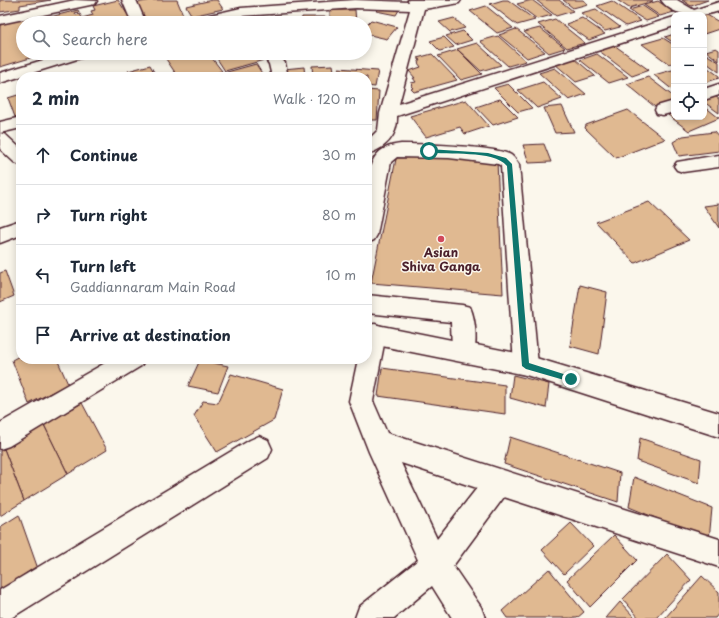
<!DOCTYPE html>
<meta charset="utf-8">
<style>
:root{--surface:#fff;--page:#f6f6f7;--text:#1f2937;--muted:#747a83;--line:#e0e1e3}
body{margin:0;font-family:"Playpen Sans",sans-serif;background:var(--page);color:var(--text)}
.controls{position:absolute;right:12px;top:12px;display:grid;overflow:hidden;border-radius:8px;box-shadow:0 2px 10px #0003}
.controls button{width:36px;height:36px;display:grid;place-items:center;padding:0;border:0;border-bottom:1px solid var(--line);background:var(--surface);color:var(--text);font:20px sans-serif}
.stop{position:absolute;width:12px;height:12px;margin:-9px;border:3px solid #0f766e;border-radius:50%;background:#fff}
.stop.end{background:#0f766e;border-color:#fff;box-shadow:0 1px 4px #0008}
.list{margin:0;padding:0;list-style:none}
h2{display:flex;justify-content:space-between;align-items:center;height:52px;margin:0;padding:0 16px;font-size:17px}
h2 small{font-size:13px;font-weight:400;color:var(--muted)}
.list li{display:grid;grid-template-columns:26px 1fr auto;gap:12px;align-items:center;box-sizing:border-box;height:60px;padding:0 16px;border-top:1px solid var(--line)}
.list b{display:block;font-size:15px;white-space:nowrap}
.list p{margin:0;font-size:13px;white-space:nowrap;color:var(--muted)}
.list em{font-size:13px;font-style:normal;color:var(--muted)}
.icon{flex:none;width:22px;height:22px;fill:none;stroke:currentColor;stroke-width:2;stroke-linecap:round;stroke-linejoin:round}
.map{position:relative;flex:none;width:719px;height:618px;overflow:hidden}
.search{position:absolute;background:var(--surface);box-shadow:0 2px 10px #0003;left:16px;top:16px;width:356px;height:44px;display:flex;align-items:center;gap:10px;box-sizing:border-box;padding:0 14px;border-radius:22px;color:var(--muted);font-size:15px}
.panel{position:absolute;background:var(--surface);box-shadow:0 2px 10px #0003;left:16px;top:72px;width:356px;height:292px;border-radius:16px}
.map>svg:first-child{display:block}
.building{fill:#e0b991;stroke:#4a1f2b}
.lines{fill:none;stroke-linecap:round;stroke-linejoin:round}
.minor-casing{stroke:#4a1f2b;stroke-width:3}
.major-casing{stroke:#4a1f2b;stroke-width:3}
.minor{fill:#fbf7ec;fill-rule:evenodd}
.major{fill:#fbf7ec;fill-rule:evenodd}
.route{fill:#0f766e}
.poi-dot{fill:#d1495b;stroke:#fbf7ec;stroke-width:1.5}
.labels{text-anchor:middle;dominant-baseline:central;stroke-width:3;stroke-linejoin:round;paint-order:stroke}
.poi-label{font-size:12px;font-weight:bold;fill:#4a1f2b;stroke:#fbf7ec}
</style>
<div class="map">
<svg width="719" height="618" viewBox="0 0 719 618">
<rect width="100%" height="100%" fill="#fbf7ec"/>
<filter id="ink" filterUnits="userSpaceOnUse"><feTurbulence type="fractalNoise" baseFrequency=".025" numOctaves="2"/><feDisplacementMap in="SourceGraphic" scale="8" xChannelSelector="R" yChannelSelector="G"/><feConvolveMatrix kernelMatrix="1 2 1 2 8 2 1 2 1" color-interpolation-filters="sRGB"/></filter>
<g filter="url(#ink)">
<!-- building -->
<g class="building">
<polygon points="0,0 51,0 20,5 20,9 0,12"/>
<polygon points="118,0 133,23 53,23 50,17 78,10 79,12 75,13 76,15 80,14 82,18 93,15 91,11 95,10 93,6"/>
<polygon points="152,0 177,0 184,17 156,23 143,23 136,3"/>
<polygon points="212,0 217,0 223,9 192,16 186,6"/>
<polygon points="503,0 508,0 535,20 517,25 490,4"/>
<polygon points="532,0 552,15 537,19 517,4"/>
<polygon points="536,0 559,0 573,11 556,16"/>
<polygon points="563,0 583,0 588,4 573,8"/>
<polygon points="617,0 652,0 653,1 629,8"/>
<polygon points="682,0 708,0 691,6"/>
<polygon points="612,1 641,21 626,26 597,6"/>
<polygon points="658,1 674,12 660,16 644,5"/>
<polygon points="486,6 513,28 497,33 470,11"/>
<polygon points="643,6 659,17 646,21 629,10"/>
<polygon points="380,7 399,10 396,15 376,11"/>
<polygon points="596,9 620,27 605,31 581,13"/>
<polygon points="330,10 355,10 356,23 330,23"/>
<polygon points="35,15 39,23 23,23 23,53 47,53 0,67 0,24"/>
<polygon points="704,15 707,15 719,22 719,29 704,34"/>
<polygon points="302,17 326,17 325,23 301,23"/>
<polygon points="454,18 465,28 450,32 439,22"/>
<polygon points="582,18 605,34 589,40 566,24"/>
<polygon points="555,19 585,43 567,48 538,24"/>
<polygon points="371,20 397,27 387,39 370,35 365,40 365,26"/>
<polygon points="540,28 565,48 549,53 524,32"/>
<polygon points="516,29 545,52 527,58 499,35"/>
<polygon points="463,31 472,40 456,45 446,36"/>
<polygon points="674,34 674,43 665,37"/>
<polygon points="498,36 526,61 508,66 480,41"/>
<polygon points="444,37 454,47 440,51 430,41"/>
<polygon points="663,38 674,45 674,62 669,64 642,44"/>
<polygon points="477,43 501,65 481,71 457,49"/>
<polygon points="614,45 649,70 632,76 598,50"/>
<polygon points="716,48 719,50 719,61 706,51"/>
<polygon points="458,50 482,74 461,80 438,56"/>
<polygon points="162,53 208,53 222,71 204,77 178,77"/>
<polygon points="232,53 259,53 264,60 225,71 216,57"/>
<polygon points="307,53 328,53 328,55 307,56"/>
<rect x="330" y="53" width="21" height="2"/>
<polygon points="704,53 719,62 719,72 704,61"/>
<polygon points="432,54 457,80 414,92 411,89 413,88 411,86 413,85 411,83 416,82 413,78 415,78 409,71 421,67 418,63 420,60 417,58"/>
<polygon points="597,54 628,77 609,83 580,60"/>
<polygon points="574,58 595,76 576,82 555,64"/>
<polygon points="256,64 263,75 255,77 222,77 220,74"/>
<polygon points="150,65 155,74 144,77 131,77 128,71"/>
<polygon points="333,65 335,77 313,77 312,66"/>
<polygon points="704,65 719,76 719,78 704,83"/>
<polygon points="304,67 305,77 284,77 284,69"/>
<polygon points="339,68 378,71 375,87 367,86 367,77 336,75"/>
<polygon points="555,68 586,94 569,100 539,73"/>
<polygon points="672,70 674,71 674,91 654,75"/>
<polygon points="648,77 674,97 674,101 655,107 627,84"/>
<polygon points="543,82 562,99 537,108 518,90"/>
<polygon points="508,84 532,108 518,112 494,88"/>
<polygon points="367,90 379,91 377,120 367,120"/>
<polygon points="21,94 21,115 15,117 8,98"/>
<polygon points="715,96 719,99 719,113 704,102 704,99"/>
<polygon points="500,99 518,117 493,125 476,107"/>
<polygon points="466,100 489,126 465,134 460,127 426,137 410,116"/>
<polygon points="562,106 574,132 555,133 544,108"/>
<polygon points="704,106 719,118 689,131 668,115 674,113 674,117 704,117"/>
<polygon points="628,110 665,139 616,158 585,128 586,125"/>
<polygon points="714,132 719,138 719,151 679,156 673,142 683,136"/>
<polygon points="544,144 551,162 529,163 523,145"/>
<polygon points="397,154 497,161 503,294 371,283"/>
<polygon points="649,202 689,240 635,263 596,222"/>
<polygon points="719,204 719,228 704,206"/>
<polygon points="5,271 14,296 0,302 0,273"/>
<polygon points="580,285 607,292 599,354 570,346"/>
<polygon points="21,355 21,359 57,359 68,384 29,404 12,360"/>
<polygon points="200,360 228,366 218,392 188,386"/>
<polygon points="382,368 505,385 505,414 378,396"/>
<polygon points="231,374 283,389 274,420 217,452 194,416 203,401 218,403"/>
<polygon points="513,375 549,384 546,408 510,398"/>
<polygon points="82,403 107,450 68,474 44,425"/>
<polygon points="44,425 68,474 24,501 4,449"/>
<polygon points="510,437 620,473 618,502 504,464"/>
<polygon points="640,438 701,459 699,483 637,461"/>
<polygon points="4,449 24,501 0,516 0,451"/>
<polygon points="634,477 712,508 709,540 629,507"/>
<polygon points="19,515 37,566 0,591 0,527"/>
<polygon points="571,523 593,546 564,574 542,550"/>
<polygon points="614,535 637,560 590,607 567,580"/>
<polygon points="667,554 691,580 656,618 639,618 623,599"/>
<polygon points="549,569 584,612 577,618 507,618 502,611"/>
<polygon points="702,576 719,592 719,613 715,618 665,618"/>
<polygon points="620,602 635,618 606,618"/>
</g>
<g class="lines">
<defs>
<g id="minor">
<polygon points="75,0 97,1 95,4 90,5 0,24 0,16"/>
<polygon points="122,0 136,0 146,23 132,23"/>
<path d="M 355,0 L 409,2 L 408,0 L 461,0 L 459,3 L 454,4 L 424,9 L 399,104 L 674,17 L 674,26 L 397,116 C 398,136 385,149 367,154 L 367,141 L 378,130 L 380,113 L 410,10 L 356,8 L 241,16 L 211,23 L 186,23 L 188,20 L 241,8 Z"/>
<path d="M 661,0 L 677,0 L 694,10 L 719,2 L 719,11 C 701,17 675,19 661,0 Z"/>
<polygon points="66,53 90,53 87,56 0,83 0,73"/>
<polygon points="261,53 277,53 285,63 288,77 272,77 269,64"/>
<polygon points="719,84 719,95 704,100 704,89"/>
<polygon points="674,101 674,112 663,115 657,114 655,110 657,106"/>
<polygon points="21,117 21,128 0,133 0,122"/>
<path d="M 401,144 C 422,144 497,146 511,155 C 515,158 517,162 519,165 L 538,365 L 534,372 L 526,375 L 518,372 L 514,365 L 501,166 L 498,164 L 449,158 L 397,157 L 391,162 L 377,235 L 374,240 L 367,243 C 367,222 363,174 375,157 C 381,148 391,145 401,144 Z"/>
<polygon points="719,155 719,167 683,172 677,170 674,166 677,162"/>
<polygon points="21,220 21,235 0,243 0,227"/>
<path d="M 367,295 L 462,305 L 470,307 C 476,320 478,346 472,359 L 464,362 L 456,359 L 452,352 L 451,322 L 367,313 Z"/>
<path d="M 375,324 L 383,327 L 386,334 L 373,401 L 387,433 L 719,539 L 719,567 L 504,497 L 453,566 L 481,607 L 485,618 L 452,618 L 432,586 L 394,618 L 355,618 L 359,607 L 418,560 L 369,452 L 349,401 L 358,359 L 367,359 L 367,327 ZM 401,463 L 477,488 L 437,539 Z"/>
<polygon points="112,359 145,359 141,366 9,446 0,449 0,423"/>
<polygon points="259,436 268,440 272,449 268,458 11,618 0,618 0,590 250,440"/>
</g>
<g id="major">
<polygon points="0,133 6,135 21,149 21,165 15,163 0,149"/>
<polygon points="367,323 526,355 719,413 719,437 526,375 367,343"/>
</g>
</defs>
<!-- minor casing -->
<use href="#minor" class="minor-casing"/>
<!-- major casing -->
<use href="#major" class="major-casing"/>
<!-- minor -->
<use href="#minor" class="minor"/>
<!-- major -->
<use href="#major" class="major"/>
</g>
</g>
<!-- route -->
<path class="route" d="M 429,149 L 488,153 L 506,158 L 512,164 L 529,363 L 573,377 L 573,381 L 571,382 L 526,369 L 522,366 L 507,166 C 493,149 448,156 427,152 Z"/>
<!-- markers -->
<circle class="poi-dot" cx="441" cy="239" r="4"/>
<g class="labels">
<!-- poi labels -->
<g class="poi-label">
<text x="441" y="252">Asian<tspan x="441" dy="14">Shiva Ganga</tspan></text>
</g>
</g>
</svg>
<div class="controls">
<button>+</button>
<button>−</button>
<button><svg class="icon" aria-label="locate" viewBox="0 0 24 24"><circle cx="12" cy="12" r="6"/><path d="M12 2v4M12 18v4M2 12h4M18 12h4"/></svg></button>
</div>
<div class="stop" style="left:429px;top:151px"></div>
<div class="stop end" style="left:571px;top:379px"></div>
<div class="search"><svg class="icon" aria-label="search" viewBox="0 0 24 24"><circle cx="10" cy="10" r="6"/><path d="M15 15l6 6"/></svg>Search here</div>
<section class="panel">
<h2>2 min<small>Walk · 120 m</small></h2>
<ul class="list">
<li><svg class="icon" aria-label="ahead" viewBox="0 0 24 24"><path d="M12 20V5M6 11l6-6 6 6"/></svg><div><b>Continue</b></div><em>30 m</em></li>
<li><svg class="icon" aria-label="right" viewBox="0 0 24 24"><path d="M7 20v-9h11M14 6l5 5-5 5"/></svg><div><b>Turn right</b></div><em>80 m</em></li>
<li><svg class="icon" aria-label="left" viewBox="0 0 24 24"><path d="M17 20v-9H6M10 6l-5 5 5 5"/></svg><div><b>Turn left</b><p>Gaddiannaram Main Road</p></div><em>10 m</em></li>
<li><svg class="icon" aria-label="arrive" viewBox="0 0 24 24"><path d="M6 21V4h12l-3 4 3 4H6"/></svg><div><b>Arrive at destination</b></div></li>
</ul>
</section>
</div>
